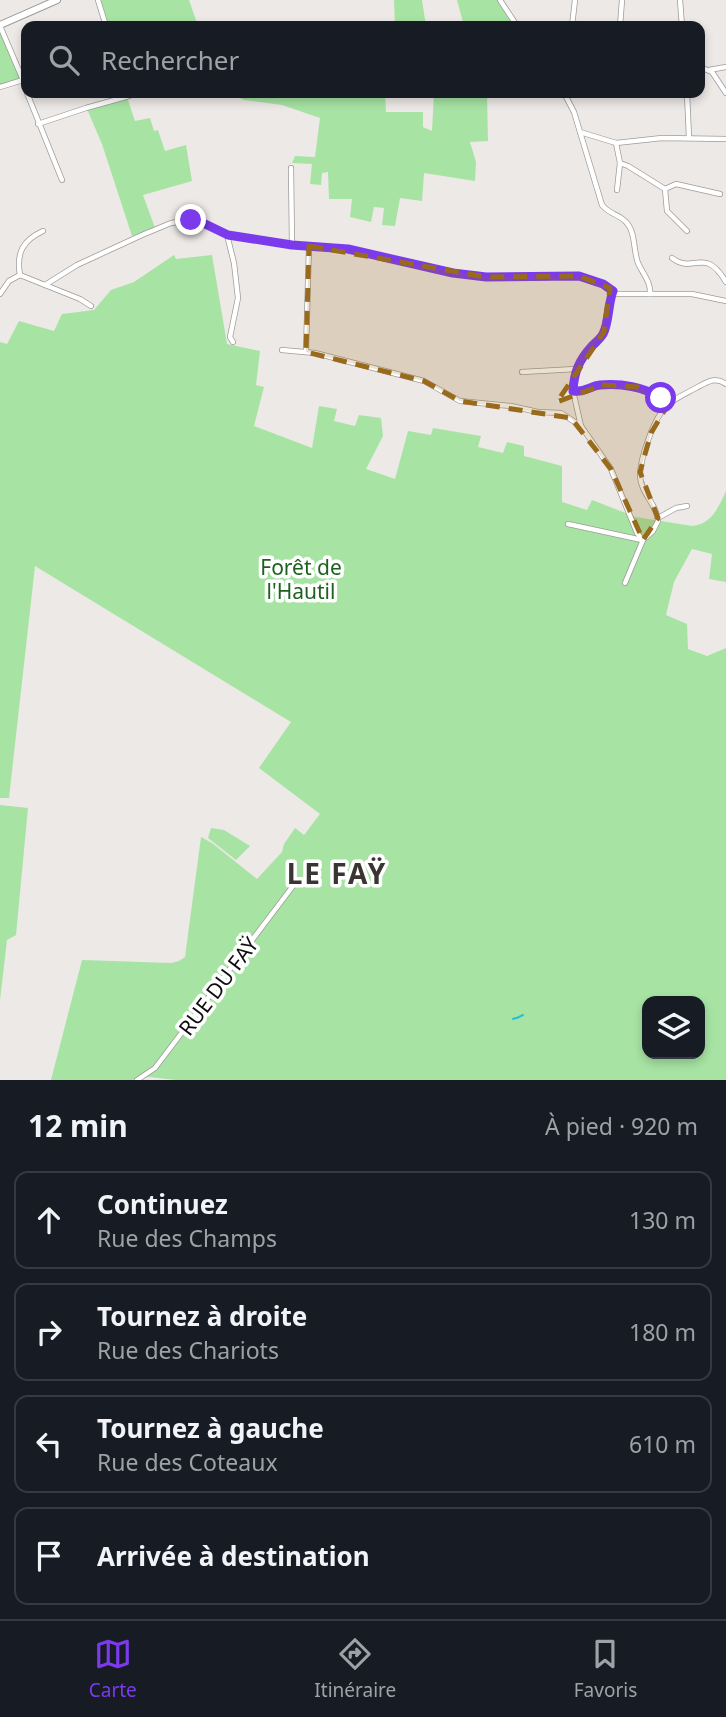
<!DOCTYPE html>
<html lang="fr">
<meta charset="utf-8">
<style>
:root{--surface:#171b24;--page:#242831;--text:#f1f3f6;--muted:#9ea1a6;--line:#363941;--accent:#7c3aed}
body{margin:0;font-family:"Noto Sans",sans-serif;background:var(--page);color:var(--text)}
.controls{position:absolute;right:21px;bottom:21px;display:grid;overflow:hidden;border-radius:14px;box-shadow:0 4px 10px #0003}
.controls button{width:63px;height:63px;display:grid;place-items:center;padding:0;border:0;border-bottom:2px solid var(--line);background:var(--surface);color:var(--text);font:35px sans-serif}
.stop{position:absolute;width:21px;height:21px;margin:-16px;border:5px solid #7c3aed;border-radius:50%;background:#fff}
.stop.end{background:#7c3aed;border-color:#fff;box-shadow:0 2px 7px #0008}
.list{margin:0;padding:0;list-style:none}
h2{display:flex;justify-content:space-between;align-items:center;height:91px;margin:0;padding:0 28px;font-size:30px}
h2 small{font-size:23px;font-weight:400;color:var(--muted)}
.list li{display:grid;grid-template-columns:46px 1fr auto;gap:21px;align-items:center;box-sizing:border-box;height:98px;margin:0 14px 14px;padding:0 14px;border:2px solid var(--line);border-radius:14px}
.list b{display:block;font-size:26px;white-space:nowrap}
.list p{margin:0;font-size:23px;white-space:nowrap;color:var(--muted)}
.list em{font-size:23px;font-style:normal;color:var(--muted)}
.icon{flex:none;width:38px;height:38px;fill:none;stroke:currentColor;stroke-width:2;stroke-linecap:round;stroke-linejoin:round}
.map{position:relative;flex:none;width:726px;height:1080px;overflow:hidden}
.search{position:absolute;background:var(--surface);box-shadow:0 4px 10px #0003;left:21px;right:21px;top:21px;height:77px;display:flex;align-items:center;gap:18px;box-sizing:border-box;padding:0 24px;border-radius:14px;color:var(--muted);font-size:26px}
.sheet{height:539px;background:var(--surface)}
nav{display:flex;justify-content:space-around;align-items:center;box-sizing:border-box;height:98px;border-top:2px solid var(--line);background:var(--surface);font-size:19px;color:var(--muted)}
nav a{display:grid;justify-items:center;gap:4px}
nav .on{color:var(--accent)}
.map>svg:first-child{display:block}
.green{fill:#a7e4a4;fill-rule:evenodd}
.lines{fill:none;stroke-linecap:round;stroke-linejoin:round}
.stream{stroke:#26bfd7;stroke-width:2}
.street-casing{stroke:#9e9b99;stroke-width:6}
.secondary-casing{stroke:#9e9b99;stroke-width:8}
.street{stroke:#fff;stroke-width:4.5}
.secondary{stroke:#fff;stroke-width:6}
.route{stroke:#7c3aed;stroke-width:9}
.marked{fill:#996a1b;fill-opacity:0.2;stroke:#996a1b;stroke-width:5;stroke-dasharray:14 9;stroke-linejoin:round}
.labels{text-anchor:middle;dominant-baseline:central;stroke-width:7;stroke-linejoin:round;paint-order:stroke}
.park-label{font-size:21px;fill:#1c611e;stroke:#fff}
.street-label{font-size:21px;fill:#0e0c0c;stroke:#fff}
.district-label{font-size:28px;font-weight:bold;letter-spacing:2px;fill:#383533;stroke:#fff}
</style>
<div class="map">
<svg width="726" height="1080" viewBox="0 0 726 1080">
<rect width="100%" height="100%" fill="#ede9e6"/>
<!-- green -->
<g class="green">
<path d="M 101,0 L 189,0 L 197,23 C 239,27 280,21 322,26 L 109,26 Z"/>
<polygon points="394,0 422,0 426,26 395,26"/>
<polygon points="457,0 498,0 514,21 497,26 464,26"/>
<polygon points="5,31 23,80 0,88 0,34"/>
<polygon points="229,93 385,93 386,112 423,112 423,127 432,131 434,93 487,93 488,141 470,142 476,162 475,181 424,173 422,201 400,198 395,226 382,225 384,208 374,207 371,222 350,217 352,199 329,199 328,172 322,173 321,185 310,184 312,164 292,163 295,156 315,157 320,118 282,105 244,100"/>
<polygon points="127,97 135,121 150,118 154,131 158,130 165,151 186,145 192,181 143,195 155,228 132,236 102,144 87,109"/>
<path d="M 174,255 L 176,259 L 212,255 L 227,344 L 260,351 L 256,385 L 264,387 L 254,426 L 312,448 L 319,406 L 337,409 L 334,421 L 355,426 L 359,415 L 381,418 L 383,436 L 366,469 L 395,479 L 408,431 L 431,435 L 433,428 L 481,436 L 478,447 L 503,453 L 507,442 L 524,446 L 524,456 L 562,466 L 562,502 L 587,510 L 592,500 L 636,517 L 692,526 C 712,524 718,508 726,491 L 726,582 L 709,579 L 712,554 L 692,549 L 674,582 L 666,615 L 687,624 L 688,649 L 707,656 L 726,648 L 726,1080 L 176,1080 L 149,1077 L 132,1080 L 51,1080 L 82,960 L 171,963 L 179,961 L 185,957 L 201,837 L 212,843 L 257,879 L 282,852 L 284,844 L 295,828 L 304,835 L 320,814 L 259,768 L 291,722 L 35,566 L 9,798 L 0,798 L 0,342 L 7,344 L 19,321 L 54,331 L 62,314 L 94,310 L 111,290 L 134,282 ZM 647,1001 L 700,1001 L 700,1054 L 647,1054 Z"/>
<polygon points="0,805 28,808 16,935 7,940 0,1000"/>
<polygon points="211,828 224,830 250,846 236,860 208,838"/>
</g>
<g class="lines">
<!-- stream -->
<g class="stream">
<polyline points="517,1018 523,1015"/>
<polyline points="513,1019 516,1018"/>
</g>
<defs>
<g id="street">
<polyline points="98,0 106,26"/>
<polyline points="500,0 517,26"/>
<polyline points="680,0 682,26"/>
<polyline points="0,26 23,80"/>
<polyline points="572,26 575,0"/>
<polyline points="620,26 622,0"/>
<polyline points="700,67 712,72 726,93"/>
<polyline points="709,70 726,67"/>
<polyline points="0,87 23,80 26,90"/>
<polyline points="27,93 62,180"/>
<path d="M 564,93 L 574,112 L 602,205 C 609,214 618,214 625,221 C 636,231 633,250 638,263 C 643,274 651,282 650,294"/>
<polyline points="628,93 630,94"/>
<polyline points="687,93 689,138"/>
<polyline points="38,124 86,108 129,96 128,93"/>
<polyline points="580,132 616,143 662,138 726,139"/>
<polyline points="616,143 620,163 628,166 665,189 667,211 687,231"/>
<polyline points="291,168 292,245"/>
<polyline points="665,189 676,184 720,194"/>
<polyline points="617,190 620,163"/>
<polyline points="227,235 234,263 238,298 230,337 233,342"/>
<path d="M 672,258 C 694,275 704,245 726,282"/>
<polyline points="20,275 80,299 91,306"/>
<path d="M 20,275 C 16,253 23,240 43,231"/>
<polyline points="45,285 77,265 142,235 171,223 191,220 201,222 227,235 292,245 348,249 453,273 486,277 579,276 606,285 615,294 692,294 726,301"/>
<polyline points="613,291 608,304 604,332 582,357 576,369 573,391 581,426 611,469 637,533 643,540"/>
<polyline points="0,294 9,281 20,275"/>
<polyline points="282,350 315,353 424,381 460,401 511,406 538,412 561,413 581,426"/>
<polyline points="306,352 309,246"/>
<polyline points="522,372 576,369"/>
<path d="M 573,391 C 585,393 590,386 600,385 C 626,382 648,391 669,403"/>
<polyline points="658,518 676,508 687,506"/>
<polyline points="568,524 642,540"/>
<path d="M 625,583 L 643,540 L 653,531 L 658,521 C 657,504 641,494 640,476 C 640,459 654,416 668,405 C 675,398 687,393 696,388 C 707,382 715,376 726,384"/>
<polyline points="137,1080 155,1068 293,886"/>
</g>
<polyline id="secondary" points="0,25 57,0"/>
</defs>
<!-- street casing -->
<use href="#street" class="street-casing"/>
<!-- secondary casing -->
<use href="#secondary" class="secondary-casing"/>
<!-- street -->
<use href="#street" class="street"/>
<!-- secondary -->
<use href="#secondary" class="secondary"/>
</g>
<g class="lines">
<!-- route -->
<path class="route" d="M 191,220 L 201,222 L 228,235 L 292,245 L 348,249 L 453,273 L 486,277 L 579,276 L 603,284 L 613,291 C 608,304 609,323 603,334 C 600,339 596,342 592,346 C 579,360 574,372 573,391 C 585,393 590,386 600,385 C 621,383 644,387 661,398"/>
</g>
<!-- marked area -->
<path class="marked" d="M 309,246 L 486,277 L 579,276 L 610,288 L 604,332 L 557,402 L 602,385 L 638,387 L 669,403 L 651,433 L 640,472 L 658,518 L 643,540 L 611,469 L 571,418 L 460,401 L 424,381 L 306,352 Z"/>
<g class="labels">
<!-- park labels -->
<g class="park-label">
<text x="301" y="567">Forêt de<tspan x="301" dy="24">l'Hautil</tspan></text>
</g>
<!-- street labels -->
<g class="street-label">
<text transform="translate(218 986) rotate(-53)">RUE DU FAŸ</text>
</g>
<!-- district labels -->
<g class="district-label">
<text x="337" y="873">LE FAŸ</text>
</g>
</g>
</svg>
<div class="controls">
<button><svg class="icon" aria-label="layers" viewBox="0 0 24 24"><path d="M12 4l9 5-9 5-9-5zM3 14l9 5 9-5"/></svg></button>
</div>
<div class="stop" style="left:661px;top:398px"></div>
<div class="stop end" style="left:191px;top:220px"></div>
<div class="search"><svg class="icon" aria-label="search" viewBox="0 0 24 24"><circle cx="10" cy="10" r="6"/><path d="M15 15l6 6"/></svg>Rechercher</div>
</div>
<section class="sheet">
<h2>12 min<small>À pied · 920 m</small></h2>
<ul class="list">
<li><svg class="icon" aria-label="ahead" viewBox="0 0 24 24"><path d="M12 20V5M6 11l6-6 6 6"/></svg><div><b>Continuez</b><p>Rue des Champs</p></div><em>130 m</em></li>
<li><svg class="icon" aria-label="right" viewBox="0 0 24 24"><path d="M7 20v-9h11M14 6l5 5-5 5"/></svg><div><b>Tournez à droite</b><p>Rue des Chariots</p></div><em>180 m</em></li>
<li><svg class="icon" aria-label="left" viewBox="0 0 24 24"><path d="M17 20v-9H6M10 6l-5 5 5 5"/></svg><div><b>Tournez à gauche</b><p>Rue des Coteaux</p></div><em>610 m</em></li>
<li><svg class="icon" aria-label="arrive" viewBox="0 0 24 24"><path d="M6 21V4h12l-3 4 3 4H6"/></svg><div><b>Arrivée à destination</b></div></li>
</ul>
</section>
<nav>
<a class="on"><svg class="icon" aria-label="map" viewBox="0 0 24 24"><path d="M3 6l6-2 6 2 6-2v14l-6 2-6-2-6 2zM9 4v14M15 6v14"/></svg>Carte</a>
<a><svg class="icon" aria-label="directions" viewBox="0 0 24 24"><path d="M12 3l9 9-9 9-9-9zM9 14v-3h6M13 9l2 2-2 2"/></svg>Itinéraire</a>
<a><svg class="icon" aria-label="saved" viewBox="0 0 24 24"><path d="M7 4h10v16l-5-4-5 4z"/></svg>Favoris</a>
</nav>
